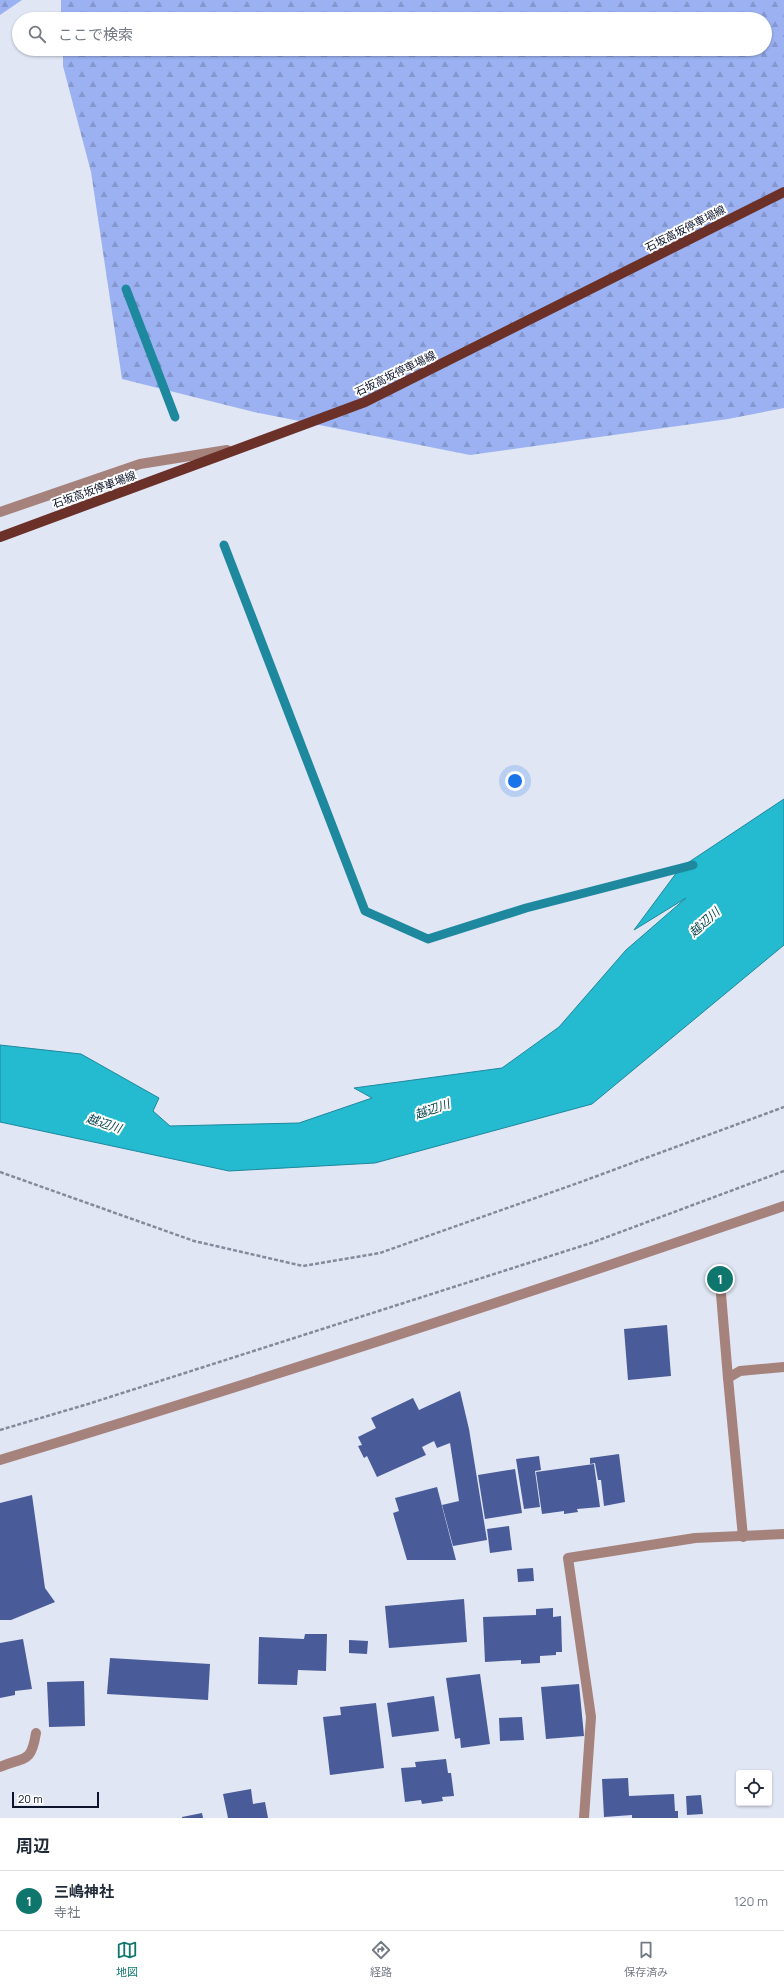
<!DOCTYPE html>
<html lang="ja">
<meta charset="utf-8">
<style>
:root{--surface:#fff;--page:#f6f6f7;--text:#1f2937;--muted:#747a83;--line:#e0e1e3;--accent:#0f766e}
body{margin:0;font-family:Manrope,"Noto Sans JP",sans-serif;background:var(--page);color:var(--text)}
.controls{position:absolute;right:12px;bottom:12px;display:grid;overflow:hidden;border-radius:4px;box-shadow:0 1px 3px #0004}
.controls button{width:36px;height:36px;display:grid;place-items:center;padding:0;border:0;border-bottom:1px solid var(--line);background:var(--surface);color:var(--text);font:20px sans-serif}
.scale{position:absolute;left:12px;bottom:10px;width:87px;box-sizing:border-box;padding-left:4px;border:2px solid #0d142c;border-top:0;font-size:11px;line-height:14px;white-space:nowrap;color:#0d142c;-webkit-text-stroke:3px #fff;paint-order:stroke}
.you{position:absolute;left:515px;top:781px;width:14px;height:14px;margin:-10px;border:3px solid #fff;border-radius:50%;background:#1a73e8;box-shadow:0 0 0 6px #1a73e833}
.badge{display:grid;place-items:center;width:26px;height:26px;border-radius:50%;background:var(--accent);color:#fff;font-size:13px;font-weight:700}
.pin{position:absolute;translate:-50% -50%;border:2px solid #fff;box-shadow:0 1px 4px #0006}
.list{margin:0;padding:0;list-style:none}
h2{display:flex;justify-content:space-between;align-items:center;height:52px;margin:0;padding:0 16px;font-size:17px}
h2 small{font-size:13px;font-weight:400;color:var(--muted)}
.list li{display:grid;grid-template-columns:26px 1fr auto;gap:12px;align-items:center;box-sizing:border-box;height:60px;padding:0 16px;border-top:1px solid var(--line)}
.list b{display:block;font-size:15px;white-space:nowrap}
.list p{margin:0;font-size:13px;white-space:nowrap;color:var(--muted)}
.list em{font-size:13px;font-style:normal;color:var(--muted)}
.icon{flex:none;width:22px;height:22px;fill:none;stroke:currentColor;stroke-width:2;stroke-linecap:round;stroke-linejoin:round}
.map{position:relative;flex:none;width:784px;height:1818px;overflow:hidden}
.search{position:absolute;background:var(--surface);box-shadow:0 1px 3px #0004;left:12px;right:12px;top:12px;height:44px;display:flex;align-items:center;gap:10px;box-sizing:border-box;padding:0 14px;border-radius:22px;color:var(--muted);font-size:15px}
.sheet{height:112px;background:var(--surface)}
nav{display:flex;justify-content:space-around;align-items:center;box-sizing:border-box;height:56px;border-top:1px solid var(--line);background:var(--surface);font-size:11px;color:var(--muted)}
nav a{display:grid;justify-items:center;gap:2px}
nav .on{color:var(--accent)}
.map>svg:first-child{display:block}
.forest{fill:url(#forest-firs)}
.water{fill:#24bacf;stroke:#1d889e}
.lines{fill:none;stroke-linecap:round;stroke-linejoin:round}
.stream{stroke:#1d889e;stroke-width:9}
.building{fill:#495b98}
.path{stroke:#838a9c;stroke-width:2.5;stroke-dasharray:4 2;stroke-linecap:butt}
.minor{stroke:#a6827c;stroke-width:10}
.major{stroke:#6b3028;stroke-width:10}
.labels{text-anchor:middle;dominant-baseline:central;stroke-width:4;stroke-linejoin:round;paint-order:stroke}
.street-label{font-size:11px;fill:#0d142c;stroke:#fff}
.water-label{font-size:12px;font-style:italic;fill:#03434c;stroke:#fff}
</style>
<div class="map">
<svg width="784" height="1818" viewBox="0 0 784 1818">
<defs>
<pattern id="forest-firs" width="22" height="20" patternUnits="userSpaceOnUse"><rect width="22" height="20" fill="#9bb1f1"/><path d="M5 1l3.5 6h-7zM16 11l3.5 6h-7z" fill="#8497cf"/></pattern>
</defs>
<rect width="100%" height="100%" fill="#e0e6f4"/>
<!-- forest -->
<g class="forest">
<polygon points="0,0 22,0 0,15"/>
<polygon points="61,0 784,0 784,408 728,419 470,455 254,412 122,379 91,172 63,66 63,49 765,49 765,19 61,19"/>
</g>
<!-- water -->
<polygon class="water" points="784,799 784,945 592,1104 375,1163 229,1171 0,1122 0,1045 81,1054 159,1098 153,1111 170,1126 299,1123 372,1098 354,1088 502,1068 559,1027 626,950 686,898 634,930 680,868"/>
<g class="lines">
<!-- stream -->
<g class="stream">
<polyline points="126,289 175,417"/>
<polyline points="224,545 365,911 428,939 526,908 693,865"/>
</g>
</g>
<!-- building -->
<g class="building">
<polygon points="723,1272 727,1282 716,1286 712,1276"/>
<polygon points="667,1325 671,1376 628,1380 624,1329"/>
<polygon points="460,1391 469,1429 487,1540 453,1546 442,1505 459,1501 450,1443 437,1448 434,1441 422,1447 426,1455 377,1477 367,1456 364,1458 358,1446 362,1445 358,1437 376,1428 371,1418 413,1398 419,1410"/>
<polygon points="619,1454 625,1502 604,1506 601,1480 598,1480 595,1463 590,1464 590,1458"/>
<polygon points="539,1456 541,1470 535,1471 540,1507 524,1509 516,1459"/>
<polygon points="594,1464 600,1507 577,1509 578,1512 564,1514 564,1511 542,1514 536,1472"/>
<polygon points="515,1469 522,1513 485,1519 478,1475"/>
<polygon points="437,1487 456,1560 407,1560 393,1513 399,1511 395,1498"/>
<polygon points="32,1495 45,1588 55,1602 11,1620 0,1620 0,1503"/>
<polygon points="509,1526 512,1550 490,1553 487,1529"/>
<polygon points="533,1568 534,1581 518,1582 517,1569"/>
<polygon points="464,1599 467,1642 389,1648 385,1606"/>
<polygon points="553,1608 553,1617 561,1616 562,1652 556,1652 556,1655 540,1656 540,1663 521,1664 521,1660 485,1662 483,1617 536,1615 536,1609"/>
<polygon points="305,1634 327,1634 326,1671 298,1670 297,1685 258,1684 259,1637 304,1639"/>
<polygon points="23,1639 32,1689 15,1691 15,1695 0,1698 0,1643"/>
<polygon points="349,1640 368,1641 367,1654 349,1653"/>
<polygon points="110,1658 210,1664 208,1700 107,1694"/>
<polygon points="480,1674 490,1744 461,1748 460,1738 455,1739 446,1678"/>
<polygon points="84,1681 85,1726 49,1727 47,1682"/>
<polygon points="579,1684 584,1736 546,1739 541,1687"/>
<polygon points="434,1696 439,1731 392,1737 387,1703"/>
<polygon points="376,1703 384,1768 330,1775 323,1717 341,1715 340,1707"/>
<polygon points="522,1717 524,1740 500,1741 499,1718"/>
<polygon points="446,1759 448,1773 451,1773 454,1796 442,1797 443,1801 422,1804 421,1800 405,1802 401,1768 416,1767 415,1762"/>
<polygon points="628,1778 629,1796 674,1794 675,1811 678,1811 678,1818 632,1818 632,1815 604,1817 602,1779"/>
<polygon points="251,1789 253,1804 265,1802 268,1818 228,1818 223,1794"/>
<polygon points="701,1795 703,1814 687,1815 686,1796"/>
<polygon points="202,1813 203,1818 182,1818 182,1817"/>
</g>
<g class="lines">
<!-- path -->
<g class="path">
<polyline points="0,1172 194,1241 303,1266 380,1253 578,1183 784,1107"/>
<polyline points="0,1430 88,1404 591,1243 784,1171"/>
</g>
<!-- minor -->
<g class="minor">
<polyline points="0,512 140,464 227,450"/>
<polyline points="721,1294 728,1378"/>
<path d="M 0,1460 C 263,1380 524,1295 784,1206"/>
<polyline points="743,1537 728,1378 740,1371 784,1367"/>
<path d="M 0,1767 C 25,1756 31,1764 36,1733"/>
<polyline points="584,1818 591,1717 568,1558 695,1538 784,1534"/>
</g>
<!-- major -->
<polyline class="major" points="0,537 365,402 784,192"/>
</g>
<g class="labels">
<!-- street labels -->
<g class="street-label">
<text transform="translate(685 228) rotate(-27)">石坂高坂停車場線</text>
<text transform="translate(395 373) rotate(-26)">石坂高坂停車場線</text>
<text transform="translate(94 489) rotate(-20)">石坂高坂停車場線</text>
</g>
<!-- water labels -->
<g class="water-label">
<text transform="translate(704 922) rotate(-42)">越辺川</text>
<text transform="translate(432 1109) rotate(-19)">越辺川</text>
<text transform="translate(104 1123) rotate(18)">越辺川</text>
</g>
</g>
</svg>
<div class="controls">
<button><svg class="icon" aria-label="locate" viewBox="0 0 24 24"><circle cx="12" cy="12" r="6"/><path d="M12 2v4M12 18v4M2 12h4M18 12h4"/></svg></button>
</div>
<div class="scale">20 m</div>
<div class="you"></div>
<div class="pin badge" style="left:720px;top:1279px">1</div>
<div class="search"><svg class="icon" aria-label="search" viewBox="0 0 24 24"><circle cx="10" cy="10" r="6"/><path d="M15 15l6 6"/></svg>ここで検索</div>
</div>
<section class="sheet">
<h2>周辺<small></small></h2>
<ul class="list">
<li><span class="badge">1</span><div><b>三嶋神社</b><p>寺社</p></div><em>120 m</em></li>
</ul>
</section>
<nav>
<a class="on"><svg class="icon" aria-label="map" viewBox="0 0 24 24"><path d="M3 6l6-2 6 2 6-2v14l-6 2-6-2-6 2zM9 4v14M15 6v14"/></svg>地図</a>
<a><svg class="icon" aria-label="directions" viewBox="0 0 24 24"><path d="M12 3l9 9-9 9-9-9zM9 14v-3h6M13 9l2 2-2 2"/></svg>経路</a>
<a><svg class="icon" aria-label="saved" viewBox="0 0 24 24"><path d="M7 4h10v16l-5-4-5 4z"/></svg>保存済み</a>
</nav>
